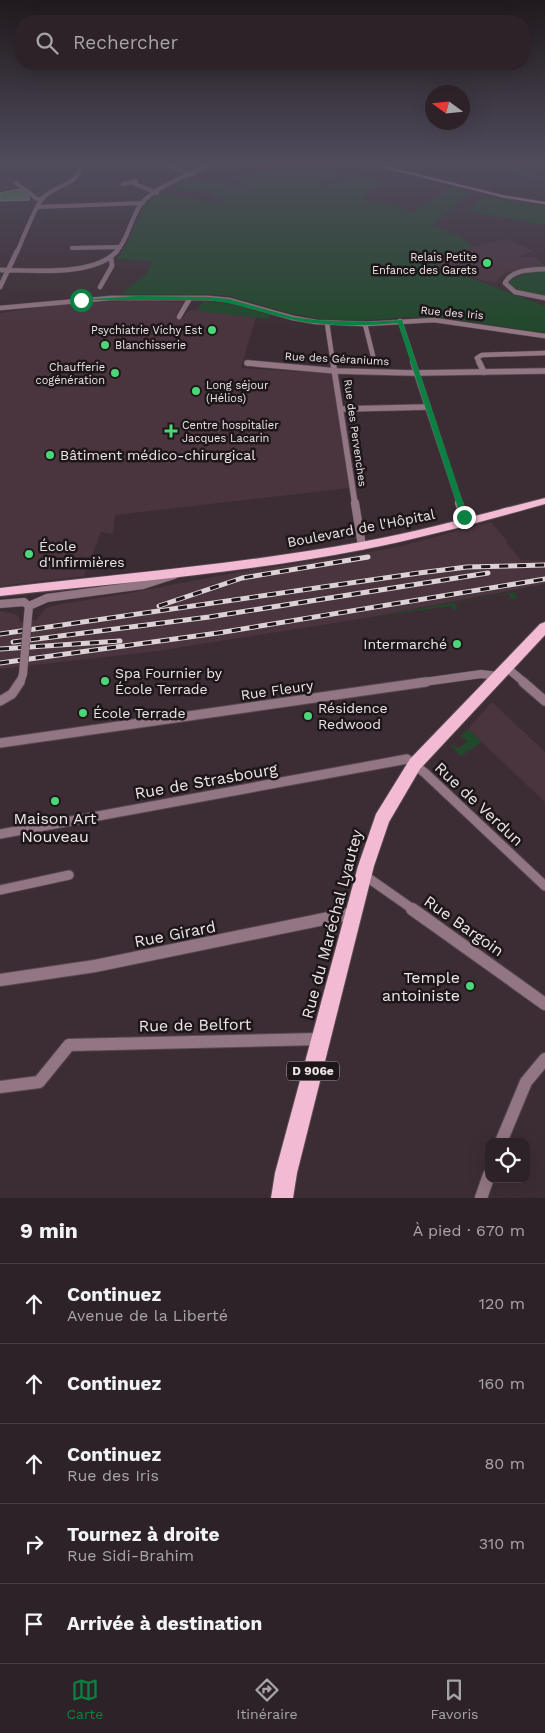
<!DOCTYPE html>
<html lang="fr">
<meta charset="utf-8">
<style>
:root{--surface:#2d2227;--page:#392f33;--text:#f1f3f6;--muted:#a7a4a7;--line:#483f44;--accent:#0b8043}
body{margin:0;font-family:"Work Sans",sans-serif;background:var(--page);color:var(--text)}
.controls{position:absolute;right:15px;bottom:15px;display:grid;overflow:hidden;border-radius:10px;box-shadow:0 5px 20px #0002}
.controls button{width:45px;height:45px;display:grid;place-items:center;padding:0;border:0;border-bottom:1px solid var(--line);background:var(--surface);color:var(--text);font:25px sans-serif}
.compass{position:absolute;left:425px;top:85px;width:45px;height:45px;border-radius:50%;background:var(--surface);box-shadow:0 5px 20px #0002;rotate:285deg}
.stop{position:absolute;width:15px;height:15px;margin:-11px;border:4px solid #0b8043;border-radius:50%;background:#fff}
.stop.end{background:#0b8043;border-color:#fff;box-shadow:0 1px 5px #0008}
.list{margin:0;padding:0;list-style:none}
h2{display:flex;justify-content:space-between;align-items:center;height:65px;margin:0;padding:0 20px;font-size:21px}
h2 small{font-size:16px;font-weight:400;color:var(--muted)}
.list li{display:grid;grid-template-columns:32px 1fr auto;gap:15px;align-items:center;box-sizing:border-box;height:80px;padding:0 20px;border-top:1px solid var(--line)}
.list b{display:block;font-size:19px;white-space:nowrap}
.list p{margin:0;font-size:16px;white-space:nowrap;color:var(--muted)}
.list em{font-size:16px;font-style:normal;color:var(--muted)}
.icon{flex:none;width:28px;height:28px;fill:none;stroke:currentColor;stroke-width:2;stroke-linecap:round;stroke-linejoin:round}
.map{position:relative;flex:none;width:545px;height:1198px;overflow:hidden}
.search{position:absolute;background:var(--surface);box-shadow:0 5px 20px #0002;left:15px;right:15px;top:15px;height:55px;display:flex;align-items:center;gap:12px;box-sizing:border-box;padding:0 18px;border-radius:20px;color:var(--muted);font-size:19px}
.sheet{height:465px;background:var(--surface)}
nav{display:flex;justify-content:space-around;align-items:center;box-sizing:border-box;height:70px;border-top:1px solid var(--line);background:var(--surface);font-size:14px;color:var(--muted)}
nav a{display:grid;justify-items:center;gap:2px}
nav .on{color:var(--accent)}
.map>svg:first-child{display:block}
.built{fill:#4a343e}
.green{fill:#21482b}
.water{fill:#558b61;stroke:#83a68a}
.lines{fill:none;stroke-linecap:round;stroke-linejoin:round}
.minor-far5-casing{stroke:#594a51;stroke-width:4.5}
.minor-far4-casing{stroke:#594a51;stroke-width:5.5}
.minor-far3-casing{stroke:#594a51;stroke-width:7}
.minor-far2-casing{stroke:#594a51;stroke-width:9}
.minor-far1-casing{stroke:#594a51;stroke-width:11}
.minor-casing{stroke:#594a51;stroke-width:14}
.secondary-casing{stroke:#594a51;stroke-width:2}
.primary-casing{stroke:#594a51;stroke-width:2}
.minor-far5{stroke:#927683;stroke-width:4}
.minor-far4{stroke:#927683;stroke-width:4.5}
.minor-far3{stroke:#927683;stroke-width:5.5}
.minor-far2{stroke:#927683;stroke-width:8}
.minor-far1{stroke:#927683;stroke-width:9}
.minor{stroke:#927683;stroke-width:12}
.secondary{fill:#c99cb1;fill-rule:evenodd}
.primary{fill:#f3bad4;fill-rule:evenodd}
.rail-casing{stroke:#dcd2d6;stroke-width:5}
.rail{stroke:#1e171a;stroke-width:3;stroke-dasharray:9;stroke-linecap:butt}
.minor-bridge-casing{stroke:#594a51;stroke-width:9;stroke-linecap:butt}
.minor-bridge{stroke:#927683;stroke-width:8}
.route{fill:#0b8043}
.poi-dot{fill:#4bd677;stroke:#1e171a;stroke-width:2}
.labels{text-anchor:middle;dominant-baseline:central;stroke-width:5;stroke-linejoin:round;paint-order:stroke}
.far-poi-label{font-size:11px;fill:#efe5e9;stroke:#1e171a;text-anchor:end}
.far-street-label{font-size:11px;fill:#efe5e9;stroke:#1e171a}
.shield{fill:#1e171a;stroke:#b0a7ab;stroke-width:1}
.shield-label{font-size:12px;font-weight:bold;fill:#efe5e9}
.poi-label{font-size:14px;fill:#efe5e9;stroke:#1e171a;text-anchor:start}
.street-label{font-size:14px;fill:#efe5e9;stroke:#1e171a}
.near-street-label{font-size:16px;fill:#efe5e9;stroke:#1e171a}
.near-poi-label{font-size:16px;fill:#efe5e9;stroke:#1e171a}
</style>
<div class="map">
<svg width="545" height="1198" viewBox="0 0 545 1198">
<rect width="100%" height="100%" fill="#3c2d34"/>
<!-- built -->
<g class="built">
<polygon points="506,239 534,251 517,257 536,257 545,267 507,272 499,278 498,283 484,281 464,274 468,272 459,272 424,259"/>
<polygon points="130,301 183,302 175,318 182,319 187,312 192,310 256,317 241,368 333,374 349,488 115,515 113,534 101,532 84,576 0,586 0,313 62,304"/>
<polygon points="491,522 508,542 506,543 521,560 545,561 545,584 371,617 158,651 0,669 0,611 15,614 19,618 20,622 36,620 46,608 61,604 118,595 245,571 354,555 397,547"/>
<polygon points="492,702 545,752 545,802 468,729"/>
</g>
<!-- green -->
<g class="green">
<polygon points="274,164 318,164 305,169 311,171 317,168 344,172 319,185 323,187 351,174 388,180 361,198 404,207 403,209 413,213 451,186 471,192 433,225 462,238 473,247 423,260 545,306 545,333 446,318 412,317 357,321 321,319 293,314 225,295 121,294 146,274 153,261 117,259 127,244 146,203 161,193 217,203 222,200 210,197 216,193 202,191 197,193 170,189 188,179 245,187 234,176 279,170 279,168"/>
<polygon points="496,164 522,164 532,174 545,178 545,180 505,172 512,168"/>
<polygon points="484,196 545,207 545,223 543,225 468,211"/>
<polygon points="545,271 545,296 519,291 509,284 510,279 529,272"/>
<polygon points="203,301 234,305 270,315 268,319 197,311"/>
<polygon points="545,587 514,593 517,599 512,599 508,594 455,603 457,609 454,611 451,606 371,617"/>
<polygon points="468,729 482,742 461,756 451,746 453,745 459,748 467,741 461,736"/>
</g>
<!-- water -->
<polygon class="water" points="20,189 28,195 30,200 0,201 0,193"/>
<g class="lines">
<defs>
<g id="minor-far5">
<polyline points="165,164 192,175"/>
<polyline points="131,182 157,193"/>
<polyline points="16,183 37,199 42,199"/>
<polyline points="123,184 136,181"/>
<polyline points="37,207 143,203"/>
<polyline points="72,248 120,247"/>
<path d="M 17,252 C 23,239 34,209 42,199 C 54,184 79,187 81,164"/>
<path d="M 116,252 C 129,238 130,219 141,204 C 155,186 192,174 212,164"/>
</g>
<g id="minor-far4">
<path d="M 545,269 C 531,270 512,269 505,283 L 515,292 L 545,298"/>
<path d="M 0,270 C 32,270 94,277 117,251"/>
<polyline points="0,287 17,251"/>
<polyline points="100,287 112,266 111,258"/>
<polyline points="0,308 111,298 208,298 229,300 293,318 316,322 365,324 434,320 545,336"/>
<polyline points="179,317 190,298"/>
<polyline points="400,321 414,363"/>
<polyline points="327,323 333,363"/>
<polyline points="365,324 373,356"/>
<polyline points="247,363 250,363"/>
<polyline points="480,363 477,358 482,355 545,353"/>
</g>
<g id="minor-far3">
<polyline points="333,362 355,504"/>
<polyline points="413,362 460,504"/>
<polyline points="479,362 484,372"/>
<polyline points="247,363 336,371 414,373 545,371"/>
<polyline points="342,409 428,407"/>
</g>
<g id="minor-far2">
<polyline points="355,503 362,546"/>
<polyline points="459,503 464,517 468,521"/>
<polyline points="0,604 24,602 29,606"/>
<polyline points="28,616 29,606 47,598 143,585 174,575"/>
<polyline points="506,667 525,683"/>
<polyline points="20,683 23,674"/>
<polyline points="417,683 481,674 498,676"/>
</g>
<g id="minor-far1">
<polyline points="523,682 545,701"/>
<polyline points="0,701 12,694 20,682"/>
<polyline points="0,743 426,682"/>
<polyline points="0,834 407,759 425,773 545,886"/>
<polyline points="364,875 414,910"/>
<polyline points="0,890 69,875"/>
</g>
<g id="minor">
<polyline points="412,909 545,1004"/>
<polyline points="0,980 95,966 353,913"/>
<polyline points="0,1087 39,1082 69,1045 320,1039"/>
<polyline points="501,1142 526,1082 545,1059"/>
<polyline points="481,1198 489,1175"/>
</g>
<polygon id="secondary" points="369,164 377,164 506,196 545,202 545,204 506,198"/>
<g id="primary">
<path d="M 545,498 L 545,504 C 484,521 423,538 361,550 C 242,573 120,583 0,596 L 0,588 C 120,574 242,564 361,542 C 423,531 484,513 545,498 Z"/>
<polygon points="545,622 545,635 420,769 389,822 374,866 297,1173 293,1198 271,1198 275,1173 358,866 376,814 410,759 540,624"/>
</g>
</defs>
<!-- minor-far5 casing -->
<use href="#minor-far5" class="minor-far5-casing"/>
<!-- minor-far4 casing -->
<use href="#minor-far4" class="minor-far4-casing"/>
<!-- minor-far3 casing -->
<use href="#minor-far3" class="minor-far3-casing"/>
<!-- minor-far2 casing -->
<use href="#minor-far2" class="minor-far2-casing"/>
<!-- minor-far1 casing -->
<use href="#minor-far1" class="minor-far1-casing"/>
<!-- minor casing -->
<use href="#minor" class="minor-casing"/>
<!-- secondary casing -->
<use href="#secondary" class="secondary-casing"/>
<!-- primary casing -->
<use href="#primary" class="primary-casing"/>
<!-- minor-far5 -->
<use href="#minor-far5" class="minor-far5"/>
<!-- minor-far4 -->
<use href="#minor-far4" class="minor-far4"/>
<!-- minor-far3 -->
<use href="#minor-far3" class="minor-far3"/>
<!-- minor-far2 -->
<use href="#minor-far2" class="minor-far2"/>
<!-- minor-far1 -->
<use href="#minor-far1" class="minor-far1"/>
<!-- minor -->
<use href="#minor" class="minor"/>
<!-- secondary -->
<use href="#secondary" class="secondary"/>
<!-- primary -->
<use href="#primary" class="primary"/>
<defs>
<g id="rail">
<polyline points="159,606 242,578 368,557"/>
<polyline points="0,634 419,573 467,567 545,565"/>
<polyline points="13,642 209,617 488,573"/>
<polyline points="0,649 120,641"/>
<polyline points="0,663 218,633 545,579"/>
</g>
</defs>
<!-- rail casing -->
<use href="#rail" class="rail-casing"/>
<!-- rail -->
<use href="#rail" class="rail"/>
<defs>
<polyline id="minor-bridge" points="23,674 28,616"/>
</defs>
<!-- minor-bridge casing -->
<use href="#minor-bridge" class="minor-bridge-casing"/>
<!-- minor-bridge -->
<use href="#minor-bridge" class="minor-bridge"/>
</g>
<!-- sky -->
<linearGradient id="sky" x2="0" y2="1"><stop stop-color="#21191d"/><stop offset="0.49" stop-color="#504c5c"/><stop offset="1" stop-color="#504c5c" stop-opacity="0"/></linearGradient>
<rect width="545" height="332" fill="url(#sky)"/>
<!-- route -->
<path class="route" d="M 137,296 L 208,297 L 229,299 L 293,317 L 316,320 L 365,322 L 402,320 L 468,517 L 467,519 L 461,517 L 398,323 C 363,326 329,327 294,320 C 265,314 238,303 208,300 L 79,300 Z"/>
<!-- markers -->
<g class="poi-dot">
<circle cx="487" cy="263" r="5"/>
<circle cx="212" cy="330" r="5"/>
<circle cx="105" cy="345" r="5"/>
<circle cx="115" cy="373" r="5"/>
<circle cx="196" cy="391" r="5"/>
<path d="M168.5 423.5h5v5h5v5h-5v5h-5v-5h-5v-5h5z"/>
<circle cx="50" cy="455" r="5"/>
<circle cx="29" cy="554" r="5"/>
<circle cx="457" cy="644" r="5"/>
<circle cx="105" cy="681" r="5"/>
<circle cx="83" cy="713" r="5"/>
<circle cx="308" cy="716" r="5"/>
<circle cx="55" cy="801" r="5"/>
<circle cx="470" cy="986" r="5"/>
</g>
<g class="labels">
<!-- far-poi labels -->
<g class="far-poi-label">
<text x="477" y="257">Relais Petite<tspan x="477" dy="13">Enfance des Garets</tspan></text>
<text x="202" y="330">Psychiatrie Vichy Est</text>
<text x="115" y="345" text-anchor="start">Blanchisserie</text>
<text x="105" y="367">Chaufferie<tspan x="105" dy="13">cogénération</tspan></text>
<text x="206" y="385" text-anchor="start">Long séjour<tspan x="206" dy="13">(Hélios)</tspan></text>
<text x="182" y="425" text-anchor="start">Centre hospitalier<tspan x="182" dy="13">Jacques Lacarin</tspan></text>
</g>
<!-- far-street labels -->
<g class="far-street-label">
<text transform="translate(452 313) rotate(5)">Rue des Iris</text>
<text transform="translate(337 359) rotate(3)">Rue des Géraniums</text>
<text transform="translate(355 433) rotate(82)">Rue des Pervenches</text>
</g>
<!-- shield labels -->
<rect class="shield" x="287" y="1061.5" width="52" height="19" rx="4"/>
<g class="shield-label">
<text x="313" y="1071">D 906e</text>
</g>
<!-- poi labels -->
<g class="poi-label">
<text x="60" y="455">Bâtiment médico-chirurgical</text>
<text x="39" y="546">École<tspan x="39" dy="16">d'Infirmières</tspan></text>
<text x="447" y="644" text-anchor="end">Intermarché</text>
<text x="115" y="673">Spa Fournier by<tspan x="115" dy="16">École Terrade</tspan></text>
<text x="318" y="708">Résidence<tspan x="318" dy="16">Redwood</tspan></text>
<text x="93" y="713">École Terrade</text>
</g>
<!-- street labels -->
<g class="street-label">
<text transform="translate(361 528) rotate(-11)">Boulevard de l'Hôpital</text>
<text transform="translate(277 690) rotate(-8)">Rue Fleury</text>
</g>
<!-- near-street labels -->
<g class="near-street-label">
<text transform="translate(206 781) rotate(-10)">Rue de Strasbourg</text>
<text transform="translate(479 804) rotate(43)">Rue de Verdun</text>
<text transform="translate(332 924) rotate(-75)">Rue du Maréchal Lyautey</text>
<text transform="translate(464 926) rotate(35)">Rue Bargoin</text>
<text transform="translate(175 934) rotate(-11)">Rue Girard</text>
<text transform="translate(195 1025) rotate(-1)">Rue de Belfort</text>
</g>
<!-- near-poi labels -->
<g class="near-poi-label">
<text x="55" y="818">Maison Art<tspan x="55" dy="18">Nouveau</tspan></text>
<text x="460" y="977" text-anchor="end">Temple<tspan x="460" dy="18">antoiniste</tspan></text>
</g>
</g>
</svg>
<div class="controls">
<button><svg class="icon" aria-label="locate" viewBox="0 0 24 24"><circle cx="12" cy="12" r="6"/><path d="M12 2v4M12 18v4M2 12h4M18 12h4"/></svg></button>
</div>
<svg class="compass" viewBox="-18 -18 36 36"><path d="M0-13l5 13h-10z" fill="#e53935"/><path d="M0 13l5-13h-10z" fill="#a7a4a7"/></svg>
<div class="stop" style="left:81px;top:300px"></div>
<div class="stop end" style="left:464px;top:517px"></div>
<div class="search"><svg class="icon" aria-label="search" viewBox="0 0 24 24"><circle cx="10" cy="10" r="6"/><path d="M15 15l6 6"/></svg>Rechercher</div>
</div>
<section class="sheet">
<h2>9 min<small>À pied · 670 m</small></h2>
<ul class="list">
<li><svg class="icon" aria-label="ahead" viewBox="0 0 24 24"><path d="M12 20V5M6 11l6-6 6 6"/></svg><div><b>Continuez</b><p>Avenue de la Liberté</p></div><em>120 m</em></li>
<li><svg class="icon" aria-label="ahead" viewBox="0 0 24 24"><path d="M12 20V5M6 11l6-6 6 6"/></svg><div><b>Continuez</b></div><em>160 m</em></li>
<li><svg class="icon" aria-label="ahead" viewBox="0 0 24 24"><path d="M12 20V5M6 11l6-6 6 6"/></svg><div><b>Continuez</b><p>Rue des Iris</p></div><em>80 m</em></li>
<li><svg class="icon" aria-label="right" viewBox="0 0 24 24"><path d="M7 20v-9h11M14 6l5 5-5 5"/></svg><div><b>Tournez à droite</b><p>Rue Sidi-Brahim</p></div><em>310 m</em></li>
<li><svg class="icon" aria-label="arrive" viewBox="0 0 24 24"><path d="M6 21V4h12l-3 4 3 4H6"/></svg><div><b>Arrivée à destination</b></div></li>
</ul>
</section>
<nav>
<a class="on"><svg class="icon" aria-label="map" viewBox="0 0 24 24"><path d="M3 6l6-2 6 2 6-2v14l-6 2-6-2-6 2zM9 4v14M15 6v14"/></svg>Carte</a>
<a><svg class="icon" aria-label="directions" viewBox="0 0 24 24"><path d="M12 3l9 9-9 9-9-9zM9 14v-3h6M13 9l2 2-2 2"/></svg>Itinéraire</a>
<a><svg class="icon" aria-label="saved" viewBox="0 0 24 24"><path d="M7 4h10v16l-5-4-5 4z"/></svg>Favoris</a>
</nav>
